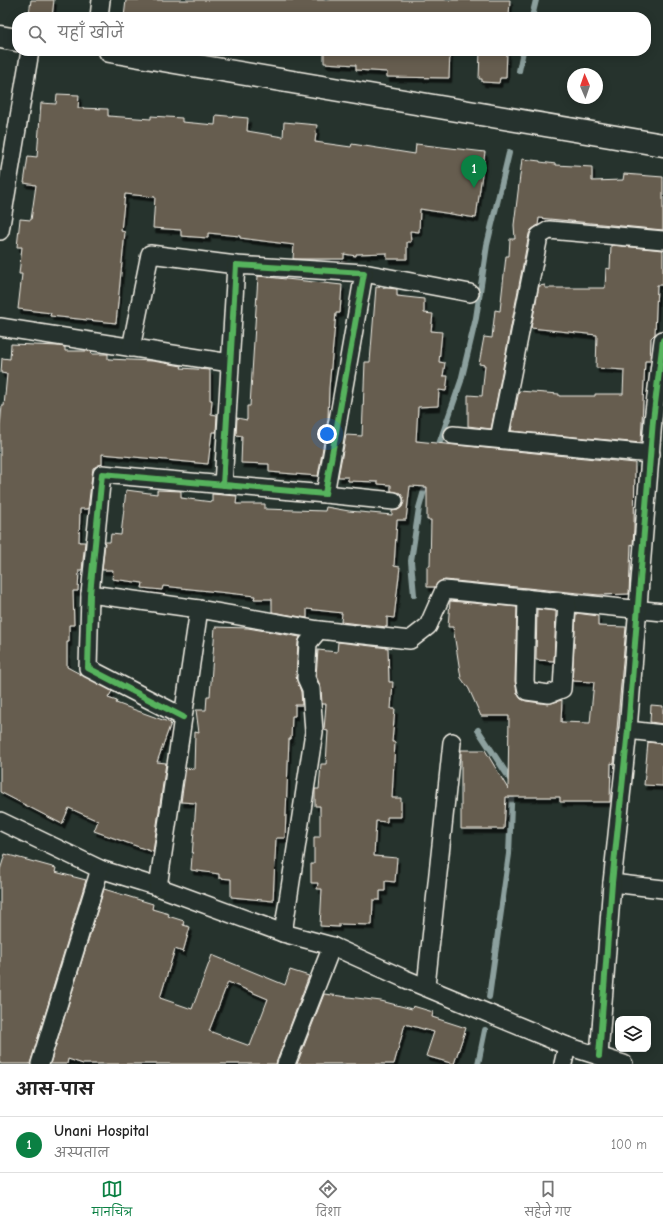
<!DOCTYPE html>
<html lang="hi">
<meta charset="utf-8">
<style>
:root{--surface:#fff;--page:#f6f6f6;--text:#222;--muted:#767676;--line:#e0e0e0;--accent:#0b8043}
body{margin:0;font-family:"Comic Neue","Playpen Sans Deva",sans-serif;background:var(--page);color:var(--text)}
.controls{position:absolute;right:12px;bottom:12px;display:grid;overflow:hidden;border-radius:8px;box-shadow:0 2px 10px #0003}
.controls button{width:36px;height:36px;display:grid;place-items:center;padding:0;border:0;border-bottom:1px solid var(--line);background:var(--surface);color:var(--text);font:20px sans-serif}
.compass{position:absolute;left:567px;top:68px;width:36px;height:36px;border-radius:50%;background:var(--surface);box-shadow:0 2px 10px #0003;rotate:358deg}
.you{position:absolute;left:327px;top:434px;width:14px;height:14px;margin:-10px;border:3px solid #fff;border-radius:50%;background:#1a73e8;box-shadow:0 0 0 6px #1a73e833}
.badge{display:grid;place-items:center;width:26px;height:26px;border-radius:50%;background:var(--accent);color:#fff;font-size:13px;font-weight:700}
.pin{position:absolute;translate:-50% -33px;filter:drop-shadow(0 1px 2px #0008)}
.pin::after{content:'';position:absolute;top:21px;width:14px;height:12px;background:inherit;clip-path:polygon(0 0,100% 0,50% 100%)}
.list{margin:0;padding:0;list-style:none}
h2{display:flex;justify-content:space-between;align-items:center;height:52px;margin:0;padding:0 16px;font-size:17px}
h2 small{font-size:13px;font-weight:400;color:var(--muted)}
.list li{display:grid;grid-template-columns:26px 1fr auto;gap:12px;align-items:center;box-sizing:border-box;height:56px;padding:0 16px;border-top:1px solid var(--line)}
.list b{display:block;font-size:15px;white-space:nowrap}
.list p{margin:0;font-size:13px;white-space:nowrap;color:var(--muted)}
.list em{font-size:13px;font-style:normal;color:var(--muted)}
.icon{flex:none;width:22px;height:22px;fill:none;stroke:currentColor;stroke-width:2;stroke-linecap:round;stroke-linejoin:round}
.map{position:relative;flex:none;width:663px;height:1064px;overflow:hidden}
.search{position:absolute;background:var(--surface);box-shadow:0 2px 10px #0003;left:12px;right:12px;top:12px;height:44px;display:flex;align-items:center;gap:10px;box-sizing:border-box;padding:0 14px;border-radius:16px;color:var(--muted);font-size:15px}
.sheet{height:108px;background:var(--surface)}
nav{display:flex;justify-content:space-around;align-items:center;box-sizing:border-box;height:56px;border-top:1px solid var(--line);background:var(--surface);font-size:11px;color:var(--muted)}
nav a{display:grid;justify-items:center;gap:2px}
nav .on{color:var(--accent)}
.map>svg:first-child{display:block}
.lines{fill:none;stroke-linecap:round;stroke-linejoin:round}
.stream{stroke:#8ca09e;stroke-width:6}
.building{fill:#665d4f;stroke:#f4f1e8;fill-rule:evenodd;filter:url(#shadow)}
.minor-casing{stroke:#f4f1e8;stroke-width:20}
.secondary-casing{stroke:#f4f1e8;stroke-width:25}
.minor{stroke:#26332d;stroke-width:17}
.secondary{stroke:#26332d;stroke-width:22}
.cycleway-casing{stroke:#26332d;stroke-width:8}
.cycleway{stroke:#56b35d;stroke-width:6}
</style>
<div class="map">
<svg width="663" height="1064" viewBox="0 0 663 1064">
<defs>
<filter id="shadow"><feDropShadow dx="2.5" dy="4.5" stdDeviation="0" flood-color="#0009"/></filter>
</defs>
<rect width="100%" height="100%" fill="#26332d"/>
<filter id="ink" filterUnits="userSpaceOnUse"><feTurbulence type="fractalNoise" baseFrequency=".025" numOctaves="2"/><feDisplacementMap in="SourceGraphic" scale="8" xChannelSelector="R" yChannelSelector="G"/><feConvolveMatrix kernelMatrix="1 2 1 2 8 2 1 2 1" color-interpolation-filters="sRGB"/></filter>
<g filter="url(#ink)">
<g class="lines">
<!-- stream -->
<g class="stream">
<polyline points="532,17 536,0"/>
<polyline points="519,71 523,51"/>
<polyline points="437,450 461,381 476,318 487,245 509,153"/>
<polyline points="414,595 411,561 419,508 427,480"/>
<polyline points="478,730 512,782 509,854 489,997"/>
<polyline points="478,1064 485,1030"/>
</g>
</g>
<!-- building -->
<g class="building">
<polygon points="31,0 54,0 52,17 29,14"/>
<polygon points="126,0 510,0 509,17 437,15 437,17 124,17"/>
<polygon points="324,51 450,51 449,78 387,77 387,72 356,70 356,65 324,63"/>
<polygon points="480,51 507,51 506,78 500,78 499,83 482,82 482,79 479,79"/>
<polygon points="57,94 79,95 78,108 108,109 108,116 151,119 151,116 182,118 182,122 215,125 216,115 248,118 247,131 283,137 284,122 317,125 315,142 351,147 352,144 415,154 416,144 485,152 476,218 420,209 419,232 410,231 411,242 407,242 407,259 387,259 387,253 356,254 356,256 344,254 344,259 293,259 294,245 240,238 240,236 208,233 208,238 181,236 181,230 153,228 155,197 125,194 121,231 125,232 116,323 50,316 51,313 18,309 22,274 19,274 22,247 17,247 20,219 31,220 36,185 24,183 28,156 37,157 41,103 56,104"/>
<polygon points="522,159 540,161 540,162 556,164 556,165 592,167 592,181 623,180 624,174 663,177 663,230 539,218 538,225 531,230 529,234 491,429 468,426 468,395 482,396 485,365 479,364 484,337 492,338 495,310 500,311 506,256 509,256 510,239 515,239 514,225"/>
<polygon points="611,245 663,250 663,285 657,285 655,334 651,338 650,361 645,361 641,443 511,431 519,391 559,394 559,396 595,396 595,394 623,394 624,370 596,368 597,335 531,328 539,286 545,285 545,288 605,288 606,268 610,269"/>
<polygon points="258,276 342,285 340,313 336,313 329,388 328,419 318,476 269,472 269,464 241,463 242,436 236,435 237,418 247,420 247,406 250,406"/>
<polygon points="376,287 397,289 397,296 424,299 424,313 433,314 431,331 442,332 439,362 445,363 443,376 448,376 446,391 439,390 438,406 418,407 416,441 635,463 634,528 633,545 631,544 629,594 599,595 445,580 439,582 435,587 427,587 427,566 430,566 431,520 427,520 427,487 410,486 406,520 397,520 394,566 400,567 394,618 387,617 387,627 341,622 342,613 307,609 307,618 272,612 272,599 254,599 255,596 163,586 162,590 142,588 143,583 112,579 113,570 102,570 105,542 110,542 111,534 121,535 126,490 157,494 157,490 181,491 181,498 212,502 212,494 237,496 236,504 265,504 265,509 325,511 326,507 349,511 392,515 392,511 398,510 402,507 404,502 403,497 400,493 391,491 391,485 378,484 378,482 348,481 348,477 338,477 346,435 362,436 365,362 370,362"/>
<polygon points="11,344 58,346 65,347 65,351 91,351 92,354 108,354 108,359 153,361 182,366 181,368 210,370 210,400 212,400 211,414 217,415 216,432 212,432 208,464 102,454 102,464 93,468 88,509 80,509 79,542 85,542 82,570 79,570 78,591 73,591 74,625 69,625 69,642 67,642 67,667 112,691 108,698 117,701 116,703 171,723 157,762 166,763 153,852 94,831 98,821 69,808 62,824 0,792 0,426 2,406 4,406 7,374 1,373 2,358 10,359"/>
<polygon points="450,601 517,607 515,681 517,693 521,699 526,701 548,704 562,700 561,722 590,723 594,682 572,681 576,613 598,616 598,626 626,627 614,764 611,763 610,802 560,802 560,797 506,797 504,829 461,829 461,750 485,750 508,789 509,716 481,716 469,689 461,678 453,627 448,627"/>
<polygon points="537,609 556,611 554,661 536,660"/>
<polygon points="215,627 248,628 300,637 298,642 296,677 301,692 302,705 295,705 295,716 292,716 291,739 289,739 285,838 276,838 273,901 231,897 231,879 219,878 219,874 191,870 196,803 181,802 186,768 194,769 195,732 199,733 196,710 206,710 207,696 210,696"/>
<polygon points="338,642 388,648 389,682 393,682 391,709 395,709 392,742 395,742 392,798 401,798 401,817 387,817 387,822 376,821 374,856 397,858 395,882 385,881 385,891 380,891 380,900 373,900 372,925 339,924 339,927 320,926 322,889 317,889 318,883 311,883 311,864 314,864 314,837 320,837 320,806 315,806 315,789 319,789 321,764 326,764 328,731 324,730 326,704 322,704 321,688 316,676 318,650 337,652"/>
<polygon points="651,705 663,706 663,724 650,722"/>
<polygon points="648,742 663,744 663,786 644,785"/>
<polygon points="5,854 56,868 55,872 86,880 30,1064 0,1064 0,870"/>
<path d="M 104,889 L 153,904 L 152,909 L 169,914 L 168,916 L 184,921 L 183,925 L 190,927 L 183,952 L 175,949 L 160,998 L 192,1009 L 212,955 L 285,985 L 290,970 L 309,976 L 276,1064 L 83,1064 L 68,1059 L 67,1064 L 50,1064 ZM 228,982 L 268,999 L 250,1046 L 209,1031 Z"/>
<polygon points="324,994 381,1001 412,1009 413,1006 433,1012 432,1017 466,1028 454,1064 426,1056 434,1032 405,1024 394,1064 297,1064"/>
</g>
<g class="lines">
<defs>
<g id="minor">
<polyline points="99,17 101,0"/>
<polyline points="0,231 30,51"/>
<polyline points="364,273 470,293"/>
<polyline points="0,327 230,363"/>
<polyline points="131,348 150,254 236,265"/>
<polyline points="453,435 651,454"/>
<polyline points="499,439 539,236 549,230 663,240"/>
<polyline points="325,494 394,501"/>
<polyline points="90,594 199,609 319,630 410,640 428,626 444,590 663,612"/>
<polyline points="527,598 525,681 527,691 549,694 562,689 567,602"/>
<polyline points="183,717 88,668 90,594 102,474 325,494 364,273 236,265 223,485"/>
<polyline points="628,730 663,734"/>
<polyline points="0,821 100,869 158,887 283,933 332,946 403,978 567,1046 624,1064"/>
<polyline points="612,883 663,889"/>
<polyline points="158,887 199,609"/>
<polyline points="283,933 314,732 311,689 306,678 308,643 319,630"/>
<polyline points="426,986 452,742"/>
<polyline points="599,1056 612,883 628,730 653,420 663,340"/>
<polyline points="40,1064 100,869"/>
<polyline points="286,1064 332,946"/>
<polyline points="563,1064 567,1046"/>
</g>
<g id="secondary">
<polyline points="0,37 17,40"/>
<polyline points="110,51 663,145"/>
</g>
</defs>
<!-- minor casing -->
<use href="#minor" class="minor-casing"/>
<!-- secondary casing -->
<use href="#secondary" class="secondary-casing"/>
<!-- minor -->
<use href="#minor" class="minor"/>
<!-- secondary -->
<use href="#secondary" class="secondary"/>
<defs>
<g id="cycleway">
<polyline points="183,717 88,668 90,594 102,474 325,494 364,273 236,265 223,485"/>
<polyline points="599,1056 612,883 628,730 653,420 663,340"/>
</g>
</defs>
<!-- cycleway casing -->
<use href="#cycleway" class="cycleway-casing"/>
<!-- cycleway -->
<use href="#cycleway" class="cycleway"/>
</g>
</g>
</svg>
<div class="controls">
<button><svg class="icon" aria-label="layers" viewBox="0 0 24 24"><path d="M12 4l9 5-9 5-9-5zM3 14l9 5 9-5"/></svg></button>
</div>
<svg class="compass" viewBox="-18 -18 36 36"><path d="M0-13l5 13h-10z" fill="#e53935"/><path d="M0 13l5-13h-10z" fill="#767676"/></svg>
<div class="you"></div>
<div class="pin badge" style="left:474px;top:188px">1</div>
<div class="search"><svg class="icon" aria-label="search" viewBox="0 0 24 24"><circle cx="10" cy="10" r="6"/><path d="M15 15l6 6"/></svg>यहाँ खोजें</div>
</div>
<section class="sheet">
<h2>आस-पास<small></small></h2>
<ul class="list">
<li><span class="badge">1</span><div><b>Unani Hospital</b><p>अस्पताल</p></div><em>100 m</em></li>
</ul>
</section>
<nav>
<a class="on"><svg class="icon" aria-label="map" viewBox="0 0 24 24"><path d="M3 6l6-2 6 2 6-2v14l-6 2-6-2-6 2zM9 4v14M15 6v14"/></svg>मानचित्र</a>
<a><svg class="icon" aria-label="directions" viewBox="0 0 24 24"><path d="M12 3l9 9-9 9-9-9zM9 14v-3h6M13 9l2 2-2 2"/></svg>दिशा</a>
<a><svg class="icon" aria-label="saved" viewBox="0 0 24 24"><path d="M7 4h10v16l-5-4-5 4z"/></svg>सहेजे गए</a>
</nav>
